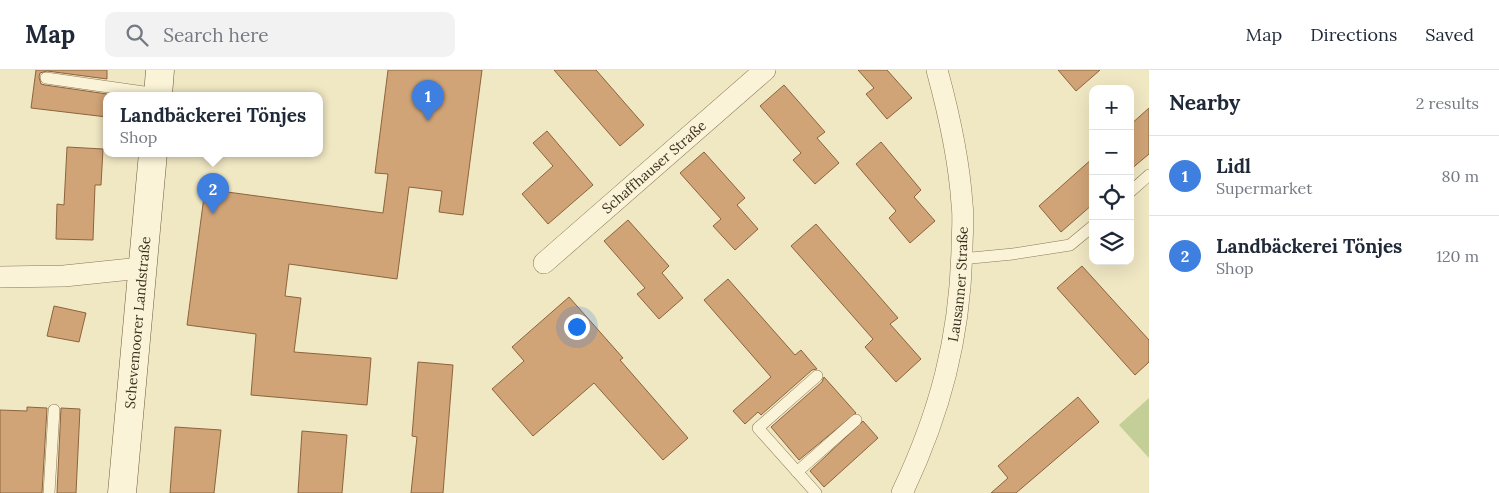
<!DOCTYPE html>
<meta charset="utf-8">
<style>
:root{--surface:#fff;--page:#f2f2f3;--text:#1f2937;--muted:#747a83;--line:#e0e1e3;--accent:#b45309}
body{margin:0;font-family:Lora,serif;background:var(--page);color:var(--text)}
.controls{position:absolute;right:15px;top:15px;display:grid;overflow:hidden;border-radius:10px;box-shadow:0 5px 20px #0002}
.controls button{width:45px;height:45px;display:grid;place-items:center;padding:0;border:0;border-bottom:1px solid var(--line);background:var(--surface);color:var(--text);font:25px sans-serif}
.you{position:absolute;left:576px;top:256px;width:18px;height:18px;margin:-12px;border:4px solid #fff;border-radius:50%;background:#1a73e8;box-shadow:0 0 0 8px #1a73e833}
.badge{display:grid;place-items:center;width:32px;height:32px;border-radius:50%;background:var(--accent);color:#fff;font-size:16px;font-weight:700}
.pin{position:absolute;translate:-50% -41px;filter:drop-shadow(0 1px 2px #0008)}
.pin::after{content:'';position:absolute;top:26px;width:18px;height:15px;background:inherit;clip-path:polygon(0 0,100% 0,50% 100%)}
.popup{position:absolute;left:103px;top:22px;width:220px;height:65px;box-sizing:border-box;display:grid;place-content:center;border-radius:10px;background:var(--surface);filter:drop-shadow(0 1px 4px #0005);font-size:16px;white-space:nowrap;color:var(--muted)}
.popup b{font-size:19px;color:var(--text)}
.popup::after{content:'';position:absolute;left:50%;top:100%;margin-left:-10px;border:10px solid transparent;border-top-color:var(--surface)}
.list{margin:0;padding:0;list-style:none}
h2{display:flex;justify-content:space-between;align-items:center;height:65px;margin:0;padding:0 20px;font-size:21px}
h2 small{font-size:16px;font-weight:400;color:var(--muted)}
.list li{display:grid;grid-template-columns:32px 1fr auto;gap:15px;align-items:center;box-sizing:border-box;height:80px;padding:0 20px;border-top:1px solid var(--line)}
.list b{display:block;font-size:19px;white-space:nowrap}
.list p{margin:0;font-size:16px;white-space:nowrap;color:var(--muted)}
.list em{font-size:16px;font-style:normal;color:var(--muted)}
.icon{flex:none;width:28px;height:28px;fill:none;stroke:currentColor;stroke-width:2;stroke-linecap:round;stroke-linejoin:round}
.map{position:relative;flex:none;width:1149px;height:423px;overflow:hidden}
header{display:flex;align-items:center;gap:30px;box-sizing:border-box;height:70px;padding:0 25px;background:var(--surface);border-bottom:1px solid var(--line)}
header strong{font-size:24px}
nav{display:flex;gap:28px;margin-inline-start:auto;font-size:18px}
.search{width:350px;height:45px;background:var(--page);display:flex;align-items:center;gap:12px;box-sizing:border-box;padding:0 18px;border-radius:10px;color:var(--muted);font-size:19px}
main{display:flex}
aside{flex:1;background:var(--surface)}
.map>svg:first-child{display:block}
.green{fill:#c3cf96}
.building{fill:#d0a477;stroke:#8c643d}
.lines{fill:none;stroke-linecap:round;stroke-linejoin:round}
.lane-casing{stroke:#8b7859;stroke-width:12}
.street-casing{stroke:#8b7859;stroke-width:22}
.secondary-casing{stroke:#6d593c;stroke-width:29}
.lane{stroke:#faf3d7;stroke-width:11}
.street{stroke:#faf3d7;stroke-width:21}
.secondary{stroke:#faf3d7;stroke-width:28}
.labels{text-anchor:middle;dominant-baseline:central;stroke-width:4;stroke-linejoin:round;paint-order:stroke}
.street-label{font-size:14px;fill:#3b2e1e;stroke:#f7f0d3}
</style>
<header>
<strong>Map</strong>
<div class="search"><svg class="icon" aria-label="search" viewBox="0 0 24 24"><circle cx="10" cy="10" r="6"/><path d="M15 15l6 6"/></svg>Search here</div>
<nav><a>Map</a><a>Directions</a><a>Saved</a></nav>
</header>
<main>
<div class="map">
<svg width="1149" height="423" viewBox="0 0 1149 423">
<rect width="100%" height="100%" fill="#f0e7c3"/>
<!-- green -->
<polygon class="green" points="1149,328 1149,388 1119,355"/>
<!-- building -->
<g class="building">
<polygon points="36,0 107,0 107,9 47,1 40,3 39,7 41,14 45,15 107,24 107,47 31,38"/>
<polygon points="388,0 482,0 463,145 439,142 442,121 409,117 397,209 289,194 285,226 301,228 294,282 371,288 367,335 251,325 256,264 187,255 205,119 383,143 388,104 375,103"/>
<polygon points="554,0 596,0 644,55 620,76"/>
<polygon points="858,0 887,0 912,28 887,49 866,24 874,18"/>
<polygon points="1058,0 1100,0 1076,21"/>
<polygon points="784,15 825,62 817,68 839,93 815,114 793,90 801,83 760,36"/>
<polygon points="1149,38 1149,84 1130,100 1130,55"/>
<polygon points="547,61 593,115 548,154 522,124 553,96 533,73"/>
<polygon points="881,72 921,120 914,127 935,151 910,173 889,148 896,141 856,94"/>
<polygon points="67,77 103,79 101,115 95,115 93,170 56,169 57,134 64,135"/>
<polygon points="704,82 745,128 737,135 758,159 735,180 713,156 721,149 680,103"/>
<polygon points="1093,88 1093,134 1061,162 1039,136"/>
<polygon points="628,150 669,196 662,203 683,228 659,249 637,224 645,218 604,171"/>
<polygon points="816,154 898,248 890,254 921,289 896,312 865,277 873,269 791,176"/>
<polygon points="1082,196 1149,270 1149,292 1135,305 1057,218"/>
<polygon points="728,209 795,285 801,280 817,299 812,300 761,345 758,342 745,354 733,341 771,307 704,230"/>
<polygon points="569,227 623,288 620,290 688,368 663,390 594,313 533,366 492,319 524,291 512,277"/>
<polygon points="54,236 86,243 79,272 47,266"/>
<polygon points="418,292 453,295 443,423 411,423 417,367 412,366"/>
<polygon points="824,307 856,343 799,390 771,357 822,312"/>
<polygon points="1078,327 1099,352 1016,423 991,423 1008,408 998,396"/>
<polygon points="27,337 47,338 42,423 0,423 0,340 27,341"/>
<polygon points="61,338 80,339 76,423 57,423"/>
<polygon points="863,351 878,368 824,417 810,401"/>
<polygon points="175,357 221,360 214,423 170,423"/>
<polygon points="302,361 347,365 342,423 298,423"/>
</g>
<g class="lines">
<defs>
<g id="lane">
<polyline points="46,8 158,24"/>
<polyline points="1130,122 1149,105"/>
<polyline points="961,189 1013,184 1070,175 1093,156"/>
<polyline points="797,402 856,350"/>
<polyline points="49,423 54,340"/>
<polyline points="816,423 758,358 817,306"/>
</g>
<g id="street">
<path id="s1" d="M 544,193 L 765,0"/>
<polyline points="0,207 64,206 141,198"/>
<path id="s2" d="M 902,423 C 940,343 960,268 962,179 C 962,164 964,148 962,134 C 959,88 949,44 937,0"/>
</g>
<g id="secondary">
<polyline points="158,25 160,0"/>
<path id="s3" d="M 122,423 L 153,83"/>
</g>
</defs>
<!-- lane casing -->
<use href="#lane" class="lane-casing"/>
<!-- street casing -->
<use href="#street" class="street-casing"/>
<!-- secondary casing -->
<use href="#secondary" class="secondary-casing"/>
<!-- lane -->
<use href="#lane" class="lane"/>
<!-- street -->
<use href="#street" class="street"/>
<!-- secondary -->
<use href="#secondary" class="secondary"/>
</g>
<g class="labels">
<!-- street labels -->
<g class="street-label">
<text stroke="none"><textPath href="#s1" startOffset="146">Schaffhauser Straße</textPath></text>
<text stroke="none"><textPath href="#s2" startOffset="218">Lausanner Straße</textPath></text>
<text stroke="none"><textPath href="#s3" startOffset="171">Schevemoorer Landstraße</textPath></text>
</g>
</g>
</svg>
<div class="controls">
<button>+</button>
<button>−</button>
<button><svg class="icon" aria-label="locate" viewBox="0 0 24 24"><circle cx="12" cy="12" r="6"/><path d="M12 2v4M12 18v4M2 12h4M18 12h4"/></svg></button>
<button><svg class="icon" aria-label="layers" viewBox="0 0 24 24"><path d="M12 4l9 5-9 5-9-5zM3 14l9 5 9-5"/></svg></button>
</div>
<div class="you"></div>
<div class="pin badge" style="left:428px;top:51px;background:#3f7fe0">1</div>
<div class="pin badge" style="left:213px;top:144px;background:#3f7fe0">2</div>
<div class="popup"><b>Landbäckerei Tönjes</b>Shop</div>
</div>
<aside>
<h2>Nearby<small>2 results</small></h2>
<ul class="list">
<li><span class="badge" style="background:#3f7fe0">1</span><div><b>Lidl</b><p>Supermarket</p></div><em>80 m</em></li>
<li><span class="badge" style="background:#3f7fe0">2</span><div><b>Landbäckerei Tönjes</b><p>Shop</p></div><em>120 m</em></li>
</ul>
</aside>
</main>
